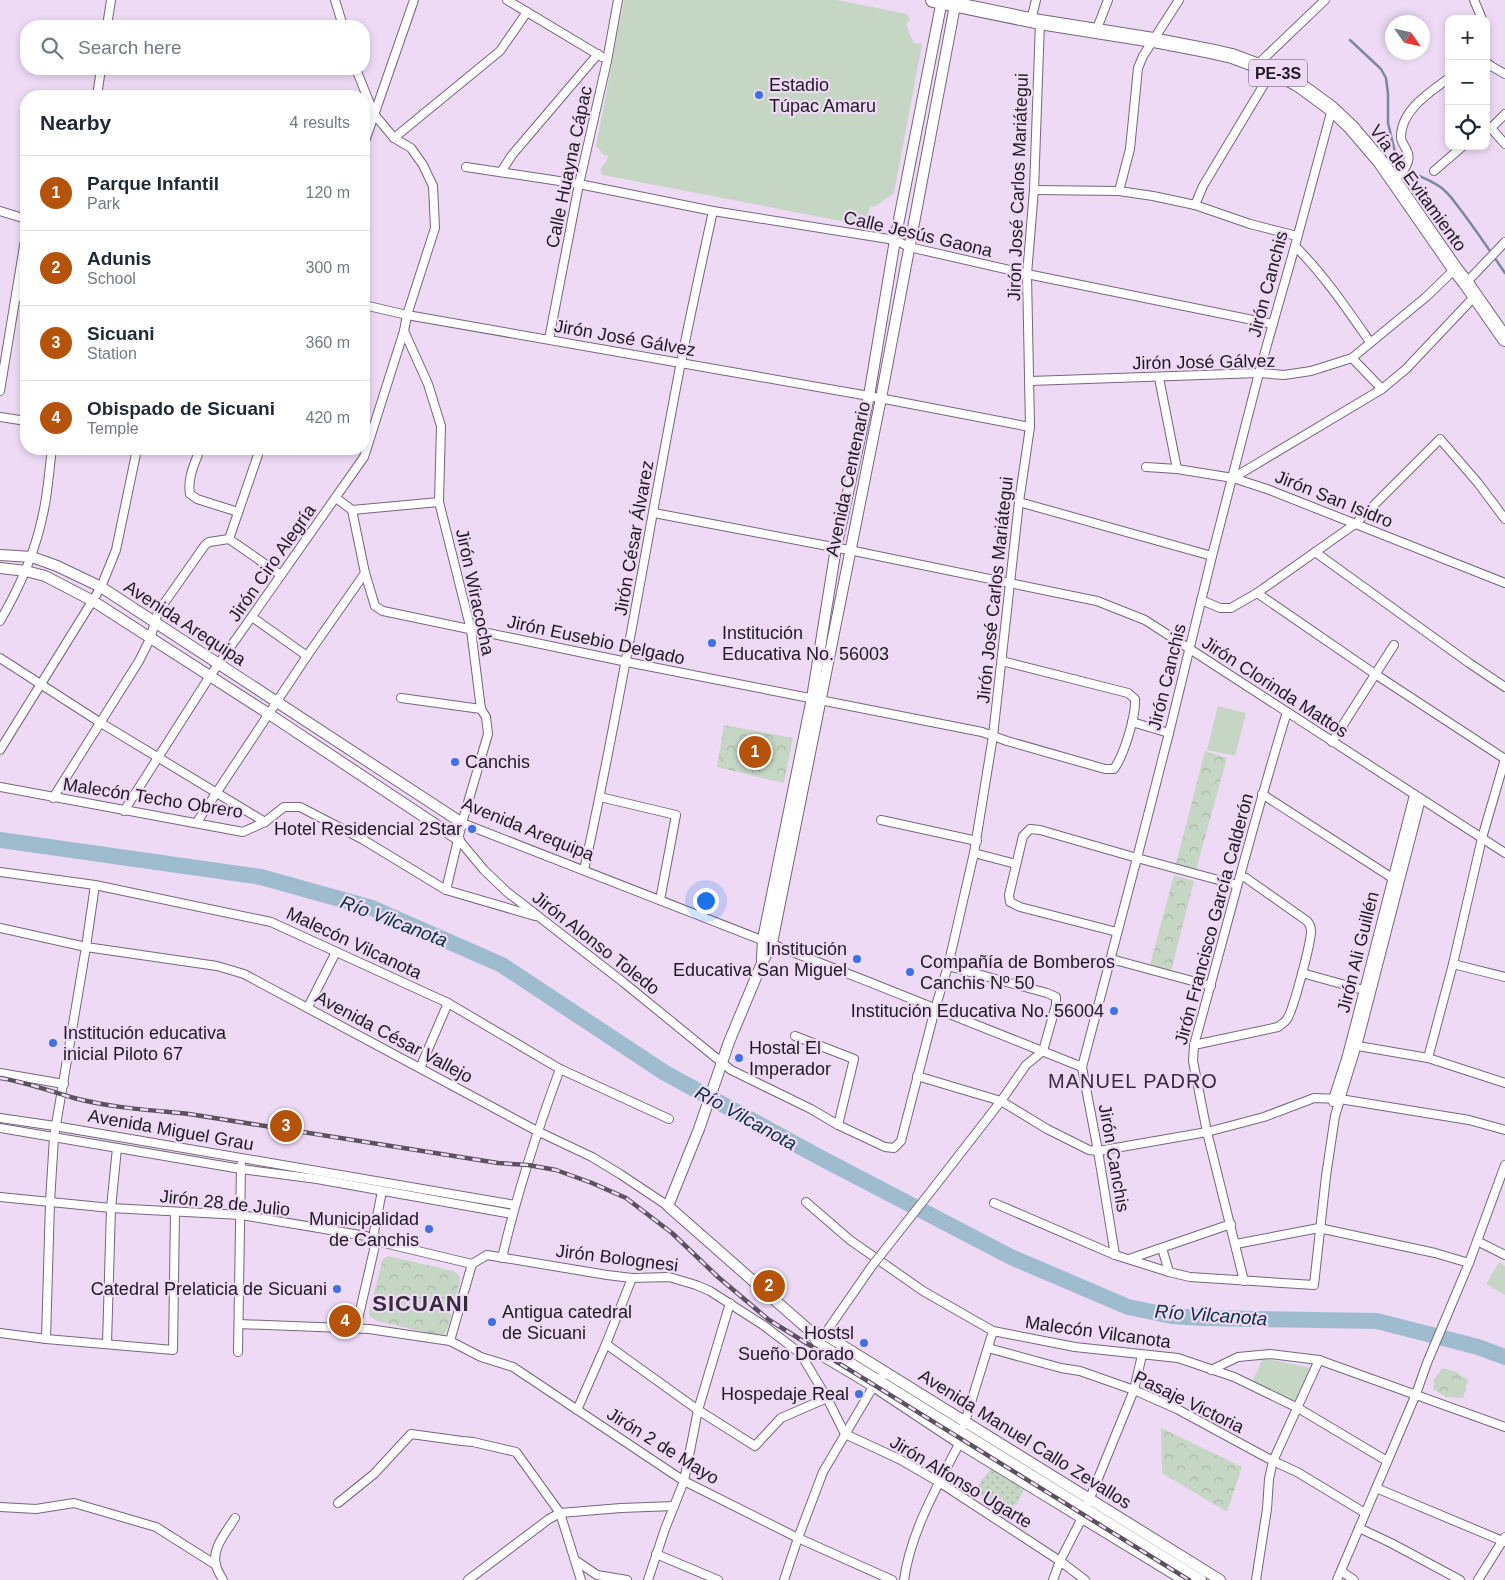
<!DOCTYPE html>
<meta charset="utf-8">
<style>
:root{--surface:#fff;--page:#f6f6f7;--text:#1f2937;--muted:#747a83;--line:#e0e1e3;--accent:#b45309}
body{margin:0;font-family:Arial,sans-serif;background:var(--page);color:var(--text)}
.controls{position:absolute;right:15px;top:15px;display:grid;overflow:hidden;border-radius:10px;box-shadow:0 2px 8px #0003}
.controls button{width:45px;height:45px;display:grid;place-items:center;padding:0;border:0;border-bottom:1px solid var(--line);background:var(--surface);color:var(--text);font:25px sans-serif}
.compass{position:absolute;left:1385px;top:15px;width:45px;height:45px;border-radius:50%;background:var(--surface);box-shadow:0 2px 8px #0003;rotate:124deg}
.you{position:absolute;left:705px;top:900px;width:18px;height:18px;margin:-12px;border:4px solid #fff;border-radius:50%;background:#1a73e8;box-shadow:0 0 0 8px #1a73e833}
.badge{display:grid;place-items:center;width:32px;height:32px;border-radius:50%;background:var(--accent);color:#fff;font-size:16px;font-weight:700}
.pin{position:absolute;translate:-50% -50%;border:2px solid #fff;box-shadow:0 1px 5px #0006}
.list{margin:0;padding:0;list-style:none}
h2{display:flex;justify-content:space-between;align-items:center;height:65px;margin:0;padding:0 20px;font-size:21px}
h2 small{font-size:16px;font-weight:400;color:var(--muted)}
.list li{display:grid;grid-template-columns:32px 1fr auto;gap:15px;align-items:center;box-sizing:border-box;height:75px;padding:0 20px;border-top:1px solid var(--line)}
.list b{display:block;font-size:19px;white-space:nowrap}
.list p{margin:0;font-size:16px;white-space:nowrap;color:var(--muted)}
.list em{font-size:16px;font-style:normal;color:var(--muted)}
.icon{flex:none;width:28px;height:28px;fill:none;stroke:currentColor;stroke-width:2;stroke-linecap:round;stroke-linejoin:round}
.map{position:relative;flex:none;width:1505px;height:1580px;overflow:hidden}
.search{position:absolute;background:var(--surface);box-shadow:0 2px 8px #0003;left:20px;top:20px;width:350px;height:55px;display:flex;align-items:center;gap:12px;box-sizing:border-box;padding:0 18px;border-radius:20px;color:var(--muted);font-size:19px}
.panel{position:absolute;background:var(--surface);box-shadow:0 2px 8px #0003;left:20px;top:90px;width:350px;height:365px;border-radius:20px}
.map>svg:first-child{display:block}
.park{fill:url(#park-crowns)}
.garden{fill:url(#garden-dots)}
.pitch{fill:#c5d6c4}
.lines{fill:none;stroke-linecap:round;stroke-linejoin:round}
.stream{stroke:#798b9b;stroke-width:2.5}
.river{stroke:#9fbccf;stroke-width:16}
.street-casing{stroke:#77657d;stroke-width:10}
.secondary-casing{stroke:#77657d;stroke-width:12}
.highway-casing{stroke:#77657d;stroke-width:16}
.street{stroke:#fff;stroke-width:8}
.secondary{stroke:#fff;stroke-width:10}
.highway{stroke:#fff;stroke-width:14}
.rail-casing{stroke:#5b515f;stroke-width:4.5}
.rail{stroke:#eedaf5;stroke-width:2.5;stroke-dasharray:8;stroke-linecap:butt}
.street-bridge-casing{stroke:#77657d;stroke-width:10;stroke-linecap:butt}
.street-bridge{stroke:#fff;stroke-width:8}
.poi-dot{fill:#4070e1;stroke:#eedaf5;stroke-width:2}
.labels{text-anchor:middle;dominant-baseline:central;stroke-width:4.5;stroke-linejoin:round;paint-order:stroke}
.shield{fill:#eedaf5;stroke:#5e5362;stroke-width:1}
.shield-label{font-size:16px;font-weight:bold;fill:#201923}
.poi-label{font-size:18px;fill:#201923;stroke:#eedaf5;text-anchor:start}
.street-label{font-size:18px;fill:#201923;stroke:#eedaf5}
.water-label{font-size:19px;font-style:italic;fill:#072f44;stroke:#eedaf5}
.quarter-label{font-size:20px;letter-spacing:1px;fill:#392a3f;stroke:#eedaf5}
.district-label{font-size:22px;font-weight:bold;letter-spacing:1px;fill:#392a3f;stroke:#eedaf5}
</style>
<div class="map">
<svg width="1505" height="1580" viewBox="0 0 1505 1580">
<defs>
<pattern id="park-crowns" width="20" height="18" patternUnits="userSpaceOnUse" patternTransform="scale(1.25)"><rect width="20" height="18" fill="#c5d6c4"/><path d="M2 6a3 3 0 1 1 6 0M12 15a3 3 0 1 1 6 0" fill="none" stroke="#a9b7a8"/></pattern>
<pattern id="garden-dots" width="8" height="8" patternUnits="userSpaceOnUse" patternTransform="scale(1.25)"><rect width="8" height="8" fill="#c5d6c4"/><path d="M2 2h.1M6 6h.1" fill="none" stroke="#a9b7a8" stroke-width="1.8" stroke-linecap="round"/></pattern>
</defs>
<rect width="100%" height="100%" fill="#eedaf5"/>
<!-- park -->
<g class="park">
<polygon points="724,725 793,738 784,783 717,767"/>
<polygon points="1205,751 1227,758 1196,870 1176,864"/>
<polygon points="1174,875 1194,881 1171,971 1150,965"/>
<polygon points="388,1256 453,1271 459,1275 460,1281 447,1331 443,1335 437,1335 377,1321 370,1317 369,1312 382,1262 384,1258"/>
<polygon points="1442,1368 1456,1372 1468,1380 1463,1398 1446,1397 1433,1389 1434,1380"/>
<polygon points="1161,1428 1242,1467 1227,1512 1162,1473"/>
</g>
<!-- garden -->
<polygon class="garden" points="991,1468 1024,1489 1017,1504 1004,1509 974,1491"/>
<!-- pitch -->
<g class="pitch">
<polygon points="624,0 836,0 907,14 910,19 906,25 914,43 922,44 894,193 874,207 870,206 868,216 872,219 870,223 862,225 603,175 600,170 603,165 606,163 608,156 603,154 596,146"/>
<polygon points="1218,706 1246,713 1235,756 1207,750"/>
<polygon points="1499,1262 1505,1266 1505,1295 1486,1284"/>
<polygon points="1263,1358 1311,1368 1296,1404 1251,1384"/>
</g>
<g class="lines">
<!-- stream -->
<path class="stream" d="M 1350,40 L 1381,69 L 1386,78 L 1388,94 L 1388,123 L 1397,160 C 1406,175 1433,178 1445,191 C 1451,196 1455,203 1460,209 C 1476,230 1490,251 1505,273"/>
<!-- river -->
<polyline class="river" points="0,840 261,877 372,908 502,965 665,1073 821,1158 1011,1257 1128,1307 1172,1316 1202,1318 1377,1321 1478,1347 1505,1357"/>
<defs>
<g id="street">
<polyline points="335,0 343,26"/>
<polyline points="507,0 602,57"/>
<polyline points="1474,0 1482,19"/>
<polyline points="1031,20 1036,0"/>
<polyline points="107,26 111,0"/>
<polyline points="1096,31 1108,0"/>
<polyline points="1486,62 1491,66 1505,74"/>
<polyline points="1257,65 1325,0"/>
<polyline points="97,96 101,69"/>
<polyline points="1491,128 1505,114"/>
<polyline points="1486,129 1491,128 1505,144"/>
<polyline points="394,138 500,51 527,12"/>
<polyline points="364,144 414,0"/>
<polyline points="466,167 579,184 713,211 895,240 909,247 1027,274 1273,324"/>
<polyline points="1434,171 1463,146"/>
<polyline points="501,172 512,155 598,54"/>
<path d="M 1394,181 C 1401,173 1413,162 1407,151 C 1405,146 1401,142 1401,137 C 1401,110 1430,92 1449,78"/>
<polyline points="1034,190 1119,191 1153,196 1195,205 1250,224 1297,236"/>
<polyline points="1119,191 1130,149 1138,68 1143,56 1179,0"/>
<polyline points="1195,205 1203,186 1272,71"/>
<polyline points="0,211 26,219"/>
<path d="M 1295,246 C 1324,275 1347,309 1370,342"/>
<polyline points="1466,283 1505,242"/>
<polyline points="16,296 26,299"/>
<polyline points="364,305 407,315 869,396 1030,427"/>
<polyline points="404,331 428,384 441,426 439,502 471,630 481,709 486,717 488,734 462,823 446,890"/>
<polyline points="549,339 579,184 607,61 618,0"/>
<polyline points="1352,358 1382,389"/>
<polyline points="1159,378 1177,469"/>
<polyline points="1030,381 1259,373 1284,375 1311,371 1352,358 1426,297 1455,269"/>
<polyline points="0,391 26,234"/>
<polyline points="0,417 26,421"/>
<path d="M 200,449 C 195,463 187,478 190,494 L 197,499 L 238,512"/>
<polyline points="1146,467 1177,469 1233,478 1267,489 1505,583"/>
<polyline points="1233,478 1382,389 1406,369 1475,296"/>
<path d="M 336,498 L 352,510 L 365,573 L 375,606 L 383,611 L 627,662 L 982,732 L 1007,741 L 1105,769 L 1114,769 C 1124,755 1136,716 1135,699 L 1128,693 L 1002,661"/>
<polyline points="1019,502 1212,556"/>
<polyline points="352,510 439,502"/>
<polyline points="654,513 849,550 1097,601 1145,620 1505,853"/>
<polyline points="229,539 260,449"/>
<polyline points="229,539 281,575"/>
<polyline points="1315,552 1469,663 1505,687"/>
<polyline points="1257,593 1375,674 1505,759"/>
<polyline points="1201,600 1220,608 1231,608 1257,593 1355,524 1440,439 1478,483 1505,519"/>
<polyline points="252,617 307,656"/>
<path d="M 0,621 C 20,587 35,553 43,514 C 48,493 49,470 52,449"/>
<polyline points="0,658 101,723 265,822"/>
<polyline points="401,698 481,709"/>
<polyline points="1132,722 1169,733"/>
<polyline points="1332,742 1394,645"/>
<polyline points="0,750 101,587 116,550 137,449"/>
<polyline points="0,787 243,832 265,822 284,807 300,807 362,839 446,890 535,916"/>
<polyline points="1262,794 1397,881"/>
<polyline points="600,797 676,815 660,900"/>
<polyline points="53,798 139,661 150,639 158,612 205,545 209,542 229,539"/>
<polyline points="124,811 210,676 364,457 404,331 407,315 435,228 433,186 423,165 411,148 394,138 374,114 356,69"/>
<polyline points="881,820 977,841"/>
<polyline points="197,822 307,656 365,573"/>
<path d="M 462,823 C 669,903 876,984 1082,1067"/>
<polyline points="459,840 484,870 507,892 623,982 731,1070 811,1109 838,1125 885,1147 894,1148 901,1141 935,1009 948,966 974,853 993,736 1019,502 1030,427 1027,274 1034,190 1040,22"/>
<polyline points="974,853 1016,864"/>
<path d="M 584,870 C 621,702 648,532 681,362 C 691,312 702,261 713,211"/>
<polyline points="0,872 95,885 271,922 448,1003 560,1069 669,1119"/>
<polyline points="0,928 86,947 217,966 244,974 537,1131 592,1157 620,1174 668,1206"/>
<polyline points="1117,932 1020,907 1010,902 1009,895 1023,836 1030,829 1040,830 1137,858 1237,885"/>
<polyline points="1111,959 1211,986"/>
<polyline points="1453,964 1505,977"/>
<polyline points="1302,973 1367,991"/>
<polyline points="308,1007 336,952"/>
<polyline points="795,1036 854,1059 838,1125"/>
<path d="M 1194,1045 L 1278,1027 C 1281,1024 1285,1023 1287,1019 C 1293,1011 1311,943 1311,931 C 1311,927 1310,924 1307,921 L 1246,878 L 1240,876"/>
<polyline points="1352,1045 1428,1058 1505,1083"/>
<polyline points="1428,1058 1453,964 1482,838 1505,759"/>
<polyline points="420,1068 448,1003"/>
<polyline points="0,1073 64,1084"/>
<polyline points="917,1076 1001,1101 1047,1129 1089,1150 1098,1151 1207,1132 1264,1117 1314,1098 1340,1099 1469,1120 1505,1130"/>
<polyline points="1333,1102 1333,1099 1346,1059 1356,1021 1414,795"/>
<polyline points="0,1118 55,1126 515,1205"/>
<polyline points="0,1128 241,1169 317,1179 512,1214"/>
<polyline points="935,1186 1001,1101 1026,1065 1043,1051 1056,1005 1056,997 1047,993 948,966"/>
<polyline points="0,1197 111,1208 241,1215 366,1236 376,1241 472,1264"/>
<polyline points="806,1202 850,1240 923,1291 993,1331 1075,1347 1178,1358 1234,1377 1298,1408 1387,1461"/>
<polyline points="994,1203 1115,1255 1169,1272 1190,1277 1314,1285 1326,1176 1335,1116 1360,1035 1421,799"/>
<polyline points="1477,1241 1505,1255"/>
<polyline points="1236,1244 1319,1228 1435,1253 1469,1263"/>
<polyline points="1162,1248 1169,1272"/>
<polyline points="1115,1255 1098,1151 1082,1067 1137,858 1169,733 1212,556 1259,373 1295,246 1332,109"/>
<path d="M 502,1258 C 517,1193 537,1131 560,1069"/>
<polyline points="1129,1259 1231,1224"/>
<polyline points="472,1264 487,1255 607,1275 632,1278 669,1277 696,1285 710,1291 763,1325 800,1353 827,1398 845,1434 899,1459 939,1482 1060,1561 1085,1580"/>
<path d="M 1244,1281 L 1207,1132 L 1193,1061 L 1194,1045 C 1225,934 1253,822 1287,712"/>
<polyline points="239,1324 369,1329 450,1341 481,1357 513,1367 684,1481 798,1538 892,1580"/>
<polyline points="356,1328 376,1241 374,1232 382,1191"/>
<polyline points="0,1333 46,1339 173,1350 175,1212"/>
<polyline points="822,1338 872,1266"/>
<polyline points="46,1339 50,1202 54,1137 86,947 95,885"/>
<polyline points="450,1341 472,1264"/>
<polyline points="107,1344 111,1208 117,1148"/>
<polyline points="606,1344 698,1410 755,1446 781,1418 827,1398"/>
<polyline points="808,1348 873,1387 959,1444 1182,1580"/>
<polyline points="988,1348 1061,1368 1080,1371 1134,1390 1177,1409 1273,1461 1297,1472 1365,1513"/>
<polyline points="238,1352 241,1165"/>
<polyline points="1211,1370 1238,1357 1270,1354 1319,1360 1505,1427"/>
<polyline points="577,1410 606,1344 632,1278"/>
<polyline points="964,1425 993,1331"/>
<polyline points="1376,1488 1505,1542"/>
<polyline points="338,1503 374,1474 411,1434 462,1441 473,1442 516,1452 560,1513 581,1580"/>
<polyline points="1088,1503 1134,1390 1142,1355"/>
<polyline points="0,1507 36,1509 74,1503 156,1527 216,1565"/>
<polyline points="1359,1528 1391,1543 1460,1580"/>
<polyline points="656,1554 718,1580"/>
<polyline points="575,1560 597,1575 627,1580"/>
<polyline points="1341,1571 1354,1580"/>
<path d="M 223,1580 C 220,1575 217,1570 216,1565 C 211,1549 227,1531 235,1518"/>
<polyline points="468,1580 549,1519 560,1513 621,1508 674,1506"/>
<polyline points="648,1580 665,1529 684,1481 698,1410 730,1303"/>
<polyline points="784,1580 798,1538 823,1472 873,1387 886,1372"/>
<path d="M 904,1580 C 911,1531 937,1487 959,1444 L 960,1439"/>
<polyline points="1053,1580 1060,1561 1084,1514"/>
<polyline points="1256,1580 1267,1509 1269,1479 1273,1461 1319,1360"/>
<polyline points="1337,1580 1416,1394 1427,1363 1469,1263 1505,1165"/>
<polyline points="1478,1580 1505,1537"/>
</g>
<g id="secondary">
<polyline points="956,0 881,398 772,943 762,963 729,1042 699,1129 668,1206 810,1331 818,1343 1201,1580"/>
<polyline points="0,555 32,557 57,566 101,587 462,823"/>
<polyline points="0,568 26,571 45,576 93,601 269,714 459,840"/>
<polyline points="762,959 763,939 812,698 836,548 869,396 895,240 942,0"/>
<polyline points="810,1331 824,1334 1220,1580"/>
</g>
<polyline id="highway" points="933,0 1040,22 1153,40 1210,51 1232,56 1272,71 1298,84 1313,95 1332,109 1351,127 1380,161 1455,269 1466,283 1505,339"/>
</defs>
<!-- street casing -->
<use href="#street" class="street-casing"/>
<!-- secondary casing -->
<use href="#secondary" class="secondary-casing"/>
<!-- highway casing -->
<use href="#highway" class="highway-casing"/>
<!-- street -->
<use href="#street" class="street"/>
<!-- secondary -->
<use href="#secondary" class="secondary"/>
<!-- highway -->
<use href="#highway" class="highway"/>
<defs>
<path id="rail" d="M 0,1078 C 26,1082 49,1091 74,1098 C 112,1108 150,1110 189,1114 L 498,1163 L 528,1165 L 556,1170 L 592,1183 L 626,1198 L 672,1233 L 718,1277 L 769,1320 L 1189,1580"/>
</defs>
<!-- rail casing -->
<use href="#rail" class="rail-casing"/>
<!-- rail -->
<use href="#rail" class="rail"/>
<defs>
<polyline id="street-bridge" points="872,1266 935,1186"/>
</defs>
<!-- street-bridge casing -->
<use href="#street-bridge" class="street-bridge-casing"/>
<!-- street-bridge -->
<use href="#street-bridge" class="street-bridge"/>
</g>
<!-- markers -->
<g class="poi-dot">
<circle cx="759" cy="95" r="5"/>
<circle cx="712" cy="643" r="5"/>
<circle cx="455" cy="762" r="5"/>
<circle cx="472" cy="829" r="5"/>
<circle cx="857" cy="959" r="5"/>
<circle cx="910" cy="972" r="5"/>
<circle cx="1114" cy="1011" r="5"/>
<circle cx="53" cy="1043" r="5"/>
<circle cx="739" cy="1058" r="5"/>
<circle cx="429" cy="1229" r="5"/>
<circle cx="337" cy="1289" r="5"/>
<circle cx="492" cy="1322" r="5"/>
<circle cx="864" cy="1343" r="5"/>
<circle cx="859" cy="1394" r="5"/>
</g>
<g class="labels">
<!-- shield labels -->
<rect class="shield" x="1249" y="59.5" width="58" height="27" rx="4"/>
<g class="shield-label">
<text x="1278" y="73">PE-3S</text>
</g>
<!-- poi labels -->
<g class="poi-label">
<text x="769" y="85">Estadio<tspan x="769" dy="21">Túpac Amaru</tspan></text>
<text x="722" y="633">Institución<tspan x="722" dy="21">Educativa No. 56003</tspan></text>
<text x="465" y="762">Canchis</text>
<text x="462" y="829" text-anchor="end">Hotel Residencial 2Star</text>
<text x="847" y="949" text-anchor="end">Institución<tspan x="847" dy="21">Educativa San Miguel</tspan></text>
<text x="920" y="962">Compañía de Bomberos<tspan x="920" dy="21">Canchis Nº 50</tspan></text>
<text x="1104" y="1011" text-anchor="end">Institución Educativa No. 56004</text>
<text x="63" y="1033">Institución educativa<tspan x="63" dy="21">inicial Piloto 67</tspan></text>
<text x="749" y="1048">Hostal El<tspan x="749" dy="21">Imperador</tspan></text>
<text x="419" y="1219" text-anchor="end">Municipalidad<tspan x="419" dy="21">de Canchis</tspan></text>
<text x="327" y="1289" text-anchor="end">Catedral Prelaticia de Sicuani</text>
<text x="502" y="1312">Antigua catedral<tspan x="502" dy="21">de Sicuani</tspan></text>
<text x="854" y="1333" text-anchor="end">Hostsl<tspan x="854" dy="21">Sueño Dorado</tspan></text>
<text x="849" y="1394" text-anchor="end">Hospedaje Real</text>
</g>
<!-- street labels -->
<g class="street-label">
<text transform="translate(569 167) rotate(-78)">Calle Huayna Cápac</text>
<text transform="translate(1018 187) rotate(-88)">Jirón José Carlos Mariátegui</text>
<text transform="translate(1418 188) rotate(54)">Vía de Evitamiento</text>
<text transform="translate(918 234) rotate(13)">Calle Jesús Gaona</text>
<text transform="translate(1268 284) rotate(-75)">Jirón Canchis</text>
<text transform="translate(625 338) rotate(10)">Jirón José Gálvez</text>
<text transform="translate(1204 362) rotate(-1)">Jirón José Gálvez</text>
<text transform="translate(848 479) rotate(-78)">Avenida Centenario</text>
<text transform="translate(1334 499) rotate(22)">Jirón San Isidro</text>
<text transform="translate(634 538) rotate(-80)">Jirón César Álvarez</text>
<text transform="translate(272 563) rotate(-55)">Jirón Ciro Alegría</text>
<text transform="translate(995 590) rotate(-84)">Jirón José Carlos Mariátegui</text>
<text transform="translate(475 592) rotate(78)">Jirón Wiracocha</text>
<text transform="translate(185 623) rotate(33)">Avenida Arequipa</text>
<text transform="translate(596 640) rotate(12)">Jirón Eusebio Delgado</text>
<text transform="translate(1167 677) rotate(-76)">Jirón Canchis</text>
<text transform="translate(1275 687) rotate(33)">Jirón Clorinda Mattos</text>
<text transform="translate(153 798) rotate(9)">Malecón Techo Obrero</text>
<text transform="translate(528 829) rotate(22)">Avenida Arequipa</text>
<text transform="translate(1214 919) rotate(-75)">Jirón Francisco García Calderón</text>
<text transform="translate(354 943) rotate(25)">Malecón Vilcanota</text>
<text transform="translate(596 943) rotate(38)">Jirón Alonso Toledo</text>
<text transform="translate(1358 952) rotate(-76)">Jirón Ali Guillén</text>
<text transform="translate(394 1037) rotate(28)">Avenida César Vallejo</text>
<text transform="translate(171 1130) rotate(10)">Avenida Miguel Grau</text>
<text transform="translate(1114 1158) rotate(80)">Jirón Canchis</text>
<text transform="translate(225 1203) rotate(6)">Jirón 28 de Julio</text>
<text transform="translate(617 1258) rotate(7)">Jirón Bolognesi</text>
<text transform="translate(1098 1332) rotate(8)">Malecón Vilcanota</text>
<text transform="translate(1189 1402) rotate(26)">Pasaje Victoria</text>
<text transform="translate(1025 1439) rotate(32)">Avenida Manuel Callo Zevallos</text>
<text transform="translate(663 1446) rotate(32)">Jirón 2 de Mayo</text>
<text transform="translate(961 1482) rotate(31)">Jirón Alfonso Ugarte</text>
</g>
<!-- water labels -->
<g class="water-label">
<text transform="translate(394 921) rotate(21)">Río Vilcanota</text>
<text transform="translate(746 1118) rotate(29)">Río Vilcanota</text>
<text transform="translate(1211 1315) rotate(4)">Río Vilcanota</text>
</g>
<!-- quarter labels -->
<g class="quarter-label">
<text x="1133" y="1081">MANUEL PADRO</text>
</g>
<!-- district labels -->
<g class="district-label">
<text x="421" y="1303">SICUANI</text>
</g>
</g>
</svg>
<div class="controls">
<button>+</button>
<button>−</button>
<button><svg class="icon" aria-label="locate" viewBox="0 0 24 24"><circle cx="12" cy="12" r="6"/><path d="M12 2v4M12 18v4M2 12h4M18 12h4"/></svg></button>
</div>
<svg class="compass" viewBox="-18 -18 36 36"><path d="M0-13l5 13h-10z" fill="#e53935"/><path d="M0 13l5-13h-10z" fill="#747a83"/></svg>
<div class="you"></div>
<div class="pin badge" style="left:755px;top:752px">1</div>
<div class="pin badge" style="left:769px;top:1286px">2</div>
<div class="pin badge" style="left:286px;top:1126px">3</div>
<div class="pin badge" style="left:345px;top:1321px">4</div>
<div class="search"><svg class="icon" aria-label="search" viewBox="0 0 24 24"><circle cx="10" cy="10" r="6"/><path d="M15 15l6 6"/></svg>Search here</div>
<section class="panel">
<h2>Nearby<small>4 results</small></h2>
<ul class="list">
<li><span class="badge">1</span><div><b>Parque Infantil</b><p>Park</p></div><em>120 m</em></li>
<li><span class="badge">2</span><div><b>Adunis</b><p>School</p></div><em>300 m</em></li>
<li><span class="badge">3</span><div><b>Sicuani</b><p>Station</p></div><em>360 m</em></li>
<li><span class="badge">4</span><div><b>Obispado de Sicuani</b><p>Temple</p></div><em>420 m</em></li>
</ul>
</section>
</div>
